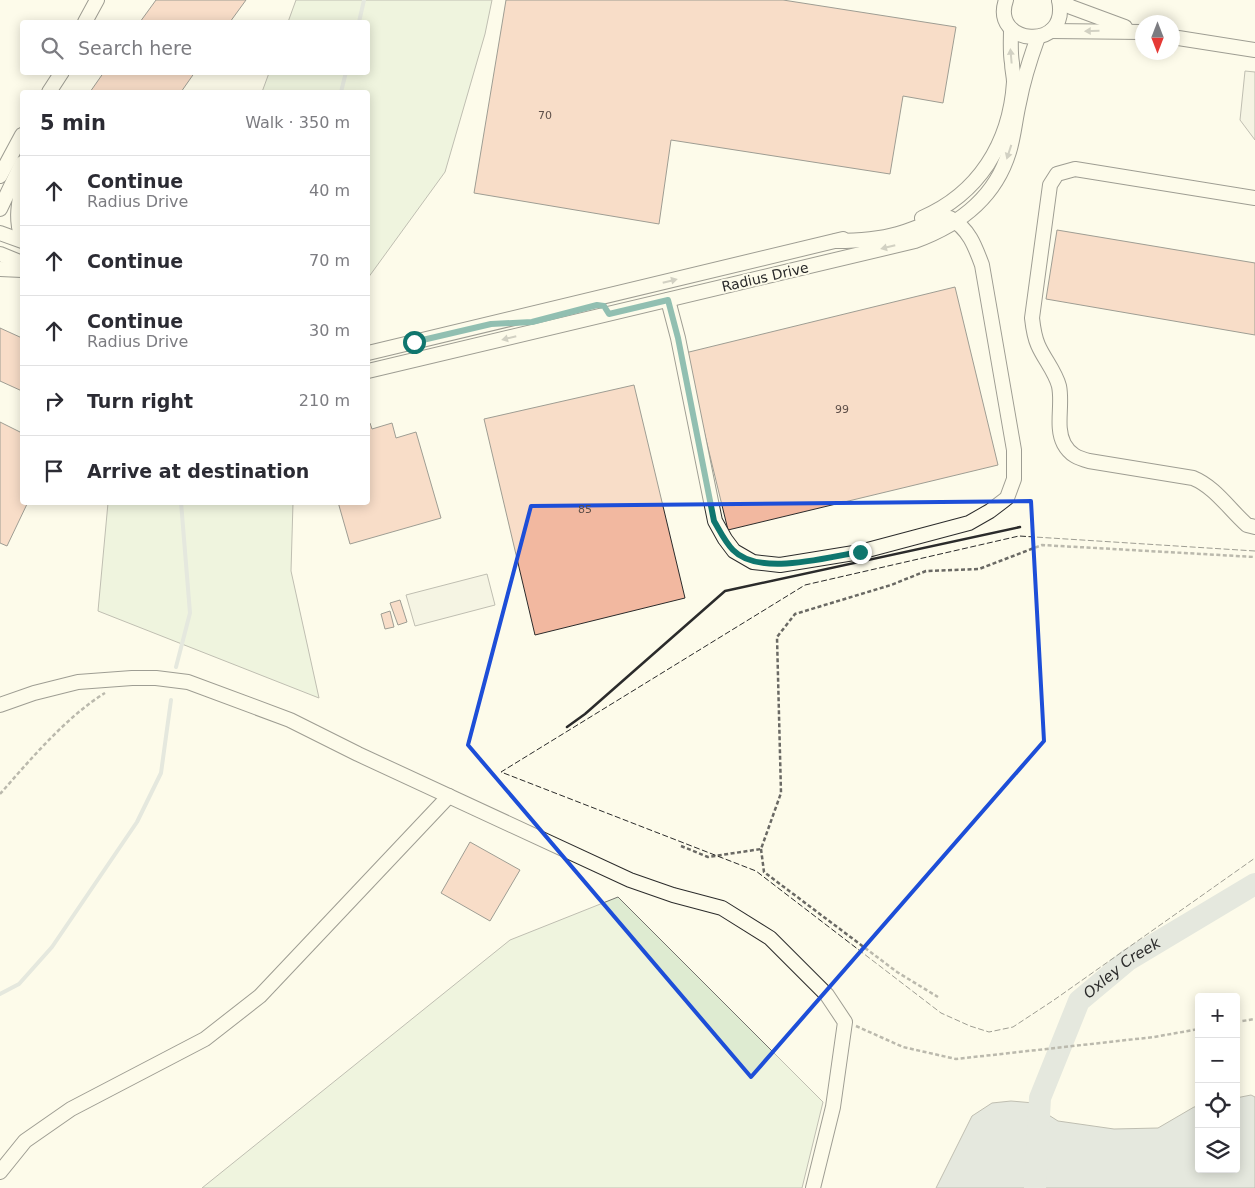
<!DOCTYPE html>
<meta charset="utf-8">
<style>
:root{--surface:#fff;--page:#f7f7f7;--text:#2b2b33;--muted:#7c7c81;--line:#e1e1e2}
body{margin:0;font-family:"DejaVu Sans",sans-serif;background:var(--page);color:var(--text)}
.controls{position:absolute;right:15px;bottom:15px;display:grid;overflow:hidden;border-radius:5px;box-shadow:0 2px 12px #0003}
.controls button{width:45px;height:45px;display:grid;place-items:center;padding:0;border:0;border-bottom:1px solid var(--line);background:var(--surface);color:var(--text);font:25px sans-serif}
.compass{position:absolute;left:1135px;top:15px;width:45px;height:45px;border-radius:50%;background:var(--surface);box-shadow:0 2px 12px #0003;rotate:180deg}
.stop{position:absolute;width:15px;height:15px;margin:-11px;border:4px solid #0f766e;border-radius:50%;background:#fff}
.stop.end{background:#0f766e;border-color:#fff;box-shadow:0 1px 5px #0008}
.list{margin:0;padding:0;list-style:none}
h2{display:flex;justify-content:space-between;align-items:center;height:65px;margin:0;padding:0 20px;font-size:21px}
h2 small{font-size:16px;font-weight:400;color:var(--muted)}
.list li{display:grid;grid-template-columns:32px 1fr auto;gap:15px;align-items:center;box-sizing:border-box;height:70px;padding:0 20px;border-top:1px solid var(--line)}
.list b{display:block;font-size:19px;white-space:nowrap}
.list p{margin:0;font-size:16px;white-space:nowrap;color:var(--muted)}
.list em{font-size:16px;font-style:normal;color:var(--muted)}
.icon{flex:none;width:28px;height:28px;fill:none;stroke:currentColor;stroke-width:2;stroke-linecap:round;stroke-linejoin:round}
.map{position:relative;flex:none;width:1255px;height:1188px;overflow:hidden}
.search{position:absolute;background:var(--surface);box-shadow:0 2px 12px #0003;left:20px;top:20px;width:350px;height:55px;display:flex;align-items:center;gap:12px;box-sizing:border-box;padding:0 18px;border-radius:5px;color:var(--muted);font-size:19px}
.panel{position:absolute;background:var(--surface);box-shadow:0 2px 12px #0003;left:20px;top:90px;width:350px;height:415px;border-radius:5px}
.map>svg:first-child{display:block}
.green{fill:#deebd1;stroke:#74746e}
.parking{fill:#eceadb;stroke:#74746e}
.water{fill:#c7d0d0;stroke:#74746e}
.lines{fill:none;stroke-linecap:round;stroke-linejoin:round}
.stream{stroke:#c7d0d0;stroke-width:4}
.river{stroke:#c7d0d0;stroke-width:22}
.building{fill:#f2b8a0;stroke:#2b2b2b}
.minor-casing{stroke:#2b2b2b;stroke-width:16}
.path{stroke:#6a6964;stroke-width:2.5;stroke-dasharray:4 2.5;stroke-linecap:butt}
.minor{stroke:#fdfbea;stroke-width:14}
.fence{stroke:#2b2b2b;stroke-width:1;stroke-dasharray:6 2.5;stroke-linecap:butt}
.wall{stroke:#2b2b2b;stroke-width:2.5}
.oneway{fill:#9e9d94}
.route{stroke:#0f766e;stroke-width:6}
.marked{fill:none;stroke:#1d4ed8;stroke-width:4;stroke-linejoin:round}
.labels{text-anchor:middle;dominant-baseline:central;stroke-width:4;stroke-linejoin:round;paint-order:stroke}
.number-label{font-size:11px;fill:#5d4e48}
.street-label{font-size:14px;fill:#2b2b2b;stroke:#fdfbea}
.water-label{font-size:15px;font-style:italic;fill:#2b2b2b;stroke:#fdfbea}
</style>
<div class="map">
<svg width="1255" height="1188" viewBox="0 0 1255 1188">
<rect width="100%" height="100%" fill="#fdfbea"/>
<!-- green -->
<g class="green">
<polygon points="296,0 492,0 485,34 445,172 368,278 368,92 262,92 269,73 368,72 368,22 288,22"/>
<polygon points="108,503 293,503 291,571 319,698 98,611"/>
<polygon points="618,897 823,1102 802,1188 202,1188 510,940"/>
</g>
<!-- parking -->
<g class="parking">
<polygon points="1245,71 1255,72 1255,140 1240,120"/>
<polygon points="487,574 495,605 415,626 406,595"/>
</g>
<!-- water -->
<polygon class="water" points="1251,1095 1255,1097 1255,1188 936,1188 972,1116 992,1103 1011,1101 1034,1103 1040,1098 1047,1114 1058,1121 1114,1129 1158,1128 1194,1107 1199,1106 1199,1169 1236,1169 1236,1098"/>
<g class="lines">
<!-- stream -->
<g class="stream">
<polyline points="359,22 364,0"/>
<polyline points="341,92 346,72"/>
<polyline points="176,667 190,613 181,502"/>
<polyline points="0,994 19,984 52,947 137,822 161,773 171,700"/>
</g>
<!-- river -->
<path class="river" id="s1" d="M 1035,1188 L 1040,1098 L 1079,1001 L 1128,960 L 1255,884"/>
</g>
<!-- building -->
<g class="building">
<polygon points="156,0 246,0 230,22 140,22"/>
<polygon points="506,0 783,0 956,27 943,103 903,96 890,174 671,140 659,224 474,193"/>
<polygon points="104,72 195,72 181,92 90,92"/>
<polygon points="1057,230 1255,263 1255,335 1046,299"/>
<polygon points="955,287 998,465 728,530 685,353"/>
<polygon points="0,328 22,338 22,391 0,381"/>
<polygon points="634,385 685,598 535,635 484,419"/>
<polygon points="0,422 22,433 22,502 28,502 7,546 0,543"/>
<polygon points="368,423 370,423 372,429 392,423 396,438 416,432 441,518 350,544 338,502 368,502"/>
<polygon points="400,600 407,622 398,625 390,603"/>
<polygon points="390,611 394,627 385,629 381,614"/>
<polygon points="470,842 520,870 490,921 441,893"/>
</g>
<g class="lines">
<defs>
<g id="minor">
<path d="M 1006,0 C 990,45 1070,53 1059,0"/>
<polyline points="1059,0 1071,7 1125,27"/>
<polyline points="85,22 97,0"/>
<polyline points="1051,31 1142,32"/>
<polyline points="1172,37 1255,50"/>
<polyline points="49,92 62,72"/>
<polyline points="0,176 22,135"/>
<path d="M 22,184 C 19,204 15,219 22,238"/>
<path d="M 1255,198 L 1075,169 L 1057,174 L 1050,185 L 1032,318 C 1033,327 1034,336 1038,345 C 1044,359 1055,371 1059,386 C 1063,405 1055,427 1064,444 C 1070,455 1078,458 1089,461 L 1193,478 C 1215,487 1229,509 1247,525 L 1255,527"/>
<polyline points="0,209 22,163"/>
<path d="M 922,218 C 978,194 1010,144 1014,82 C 1014,76 1012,70 1012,63 C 1010,52 1011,41 1011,29"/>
<polyline points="0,233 22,241"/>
<polyline points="0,254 22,263"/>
<polyline points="0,269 22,270"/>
<path d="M 668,300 L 678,338 L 715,521 L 725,539 L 734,551 L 753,562 L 780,565 L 860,552 L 969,523 L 990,511 L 1007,498 L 1014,479 L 1014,450 L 982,265 C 975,246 969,229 950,218 C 932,220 915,229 898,234 C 877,240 857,241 836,241"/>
<polyline points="368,353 843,239"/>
<path d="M 368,371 L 915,241 C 959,225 995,198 1009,152 C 1014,136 1015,120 1019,103 C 1023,81 1030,59 1038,37"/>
<polyline points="0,705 34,693 78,682 132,678 156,678 188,682 290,720 358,754 630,880 673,895 722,908 770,938 827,995 845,1022 833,1107 813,1188"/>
<polyline points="0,1172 25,1141 71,1109 205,1039 260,996 449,796"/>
</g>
</defs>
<!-- minor casing -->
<use href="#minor" class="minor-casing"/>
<!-- path -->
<g class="path">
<path d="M 0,794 C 29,761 67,716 105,693"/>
<polyline points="681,846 708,857 761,849 781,793 777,637 795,614 891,585 926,571 979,569 1042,545 1255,557"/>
<polyline points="761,849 764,872 897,972 938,997"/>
<polyline points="1236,1022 1255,1019"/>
<polyline points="856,1026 903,1047 956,1059 1154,1037 1199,1029"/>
</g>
<!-- minor -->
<use href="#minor" class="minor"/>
<!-- fence -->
<polyline class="fence" points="1255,551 1019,536 805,585 501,772 756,871 941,1013 970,1026 989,1032 1013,1027 1054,1000 1255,858"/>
<!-- wall -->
<polyline class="wall" points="567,727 585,714 725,591 1020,527"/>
</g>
<!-- one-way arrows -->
<defs><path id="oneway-solid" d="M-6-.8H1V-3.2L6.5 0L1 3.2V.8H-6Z" transform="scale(1.25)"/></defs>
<g class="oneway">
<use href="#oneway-solid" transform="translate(1092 31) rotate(179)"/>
<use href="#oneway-solid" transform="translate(1011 56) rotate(-95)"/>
<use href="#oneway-solid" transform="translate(1009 152) rotate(108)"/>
<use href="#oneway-solid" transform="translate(888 247) rotate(166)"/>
<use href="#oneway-solid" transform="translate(670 281) rotate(-14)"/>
<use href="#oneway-solid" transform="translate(509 338) rotate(166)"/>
</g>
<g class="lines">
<!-- route -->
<path class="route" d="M 414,342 L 491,324 L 532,322 L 597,305 L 604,306 L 609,314 L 668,300 L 678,338 L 714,521 C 720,531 725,542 733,550 C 759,577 827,557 860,552"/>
</g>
<!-- marked area -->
<path d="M0 0H1255V1188H0ZM 1031,501 L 1044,741 L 751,1077 L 468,745 L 531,506 Z" fill="#fdfbea" fill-opacity=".55" fill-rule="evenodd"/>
<path class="marked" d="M 1031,501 L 1044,741 L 751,1077 L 468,745 L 531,506 Z"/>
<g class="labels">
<!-- number labels -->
<g class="number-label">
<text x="545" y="115">70</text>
<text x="842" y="409">99</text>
<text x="585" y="509">85</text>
</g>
<!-- street labels -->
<g class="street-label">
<text transform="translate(765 277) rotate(-13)">Radius Drive</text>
</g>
<!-- water labels -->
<g class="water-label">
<text stroke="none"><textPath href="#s1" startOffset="249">Oxley Creek</textPath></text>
</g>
</g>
</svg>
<div class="controls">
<button>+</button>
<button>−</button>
<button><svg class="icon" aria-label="locate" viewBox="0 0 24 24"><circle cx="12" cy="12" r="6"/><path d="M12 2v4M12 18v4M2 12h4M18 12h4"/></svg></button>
<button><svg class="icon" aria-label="layers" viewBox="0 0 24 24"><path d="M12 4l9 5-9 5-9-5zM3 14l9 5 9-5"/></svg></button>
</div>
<svg class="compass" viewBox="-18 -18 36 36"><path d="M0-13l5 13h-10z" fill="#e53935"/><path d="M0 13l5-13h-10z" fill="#7c7c81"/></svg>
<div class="stop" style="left:414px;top:342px"></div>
<div class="stop end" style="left:860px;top:552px"></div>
<div class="search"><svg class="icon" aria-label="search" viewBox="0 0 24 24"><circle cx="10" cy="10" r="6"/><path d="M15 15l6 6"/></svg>Search here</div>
<section class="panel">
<h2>5 min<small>Walk · 350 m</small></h2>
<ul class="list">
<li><svg class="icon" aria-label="ahead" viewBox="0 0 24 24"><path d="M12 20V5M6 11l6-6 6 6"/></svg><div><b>Continue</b><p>Radius Drive</p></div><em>40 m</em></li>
<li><svg class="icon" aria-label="ahead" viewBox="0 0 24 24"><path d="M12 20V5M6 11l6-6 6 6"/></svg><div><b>Continue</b></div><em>70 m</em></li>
<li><svg class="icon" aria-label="ahead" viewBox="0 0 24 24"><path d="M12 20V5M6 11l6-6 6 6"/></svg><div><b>Continue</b><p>Radius Drive</p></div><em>30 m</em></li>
<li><svg class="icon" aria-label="right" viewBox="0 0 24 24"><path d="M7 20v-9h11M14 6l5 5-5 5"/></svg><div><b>Turn right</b></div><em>210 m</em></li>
<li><svg class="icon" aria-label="arrive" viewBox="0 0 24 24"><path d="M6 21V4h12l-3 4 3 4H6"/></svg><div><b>Arrive at destination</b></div></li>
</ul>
</section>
</div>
